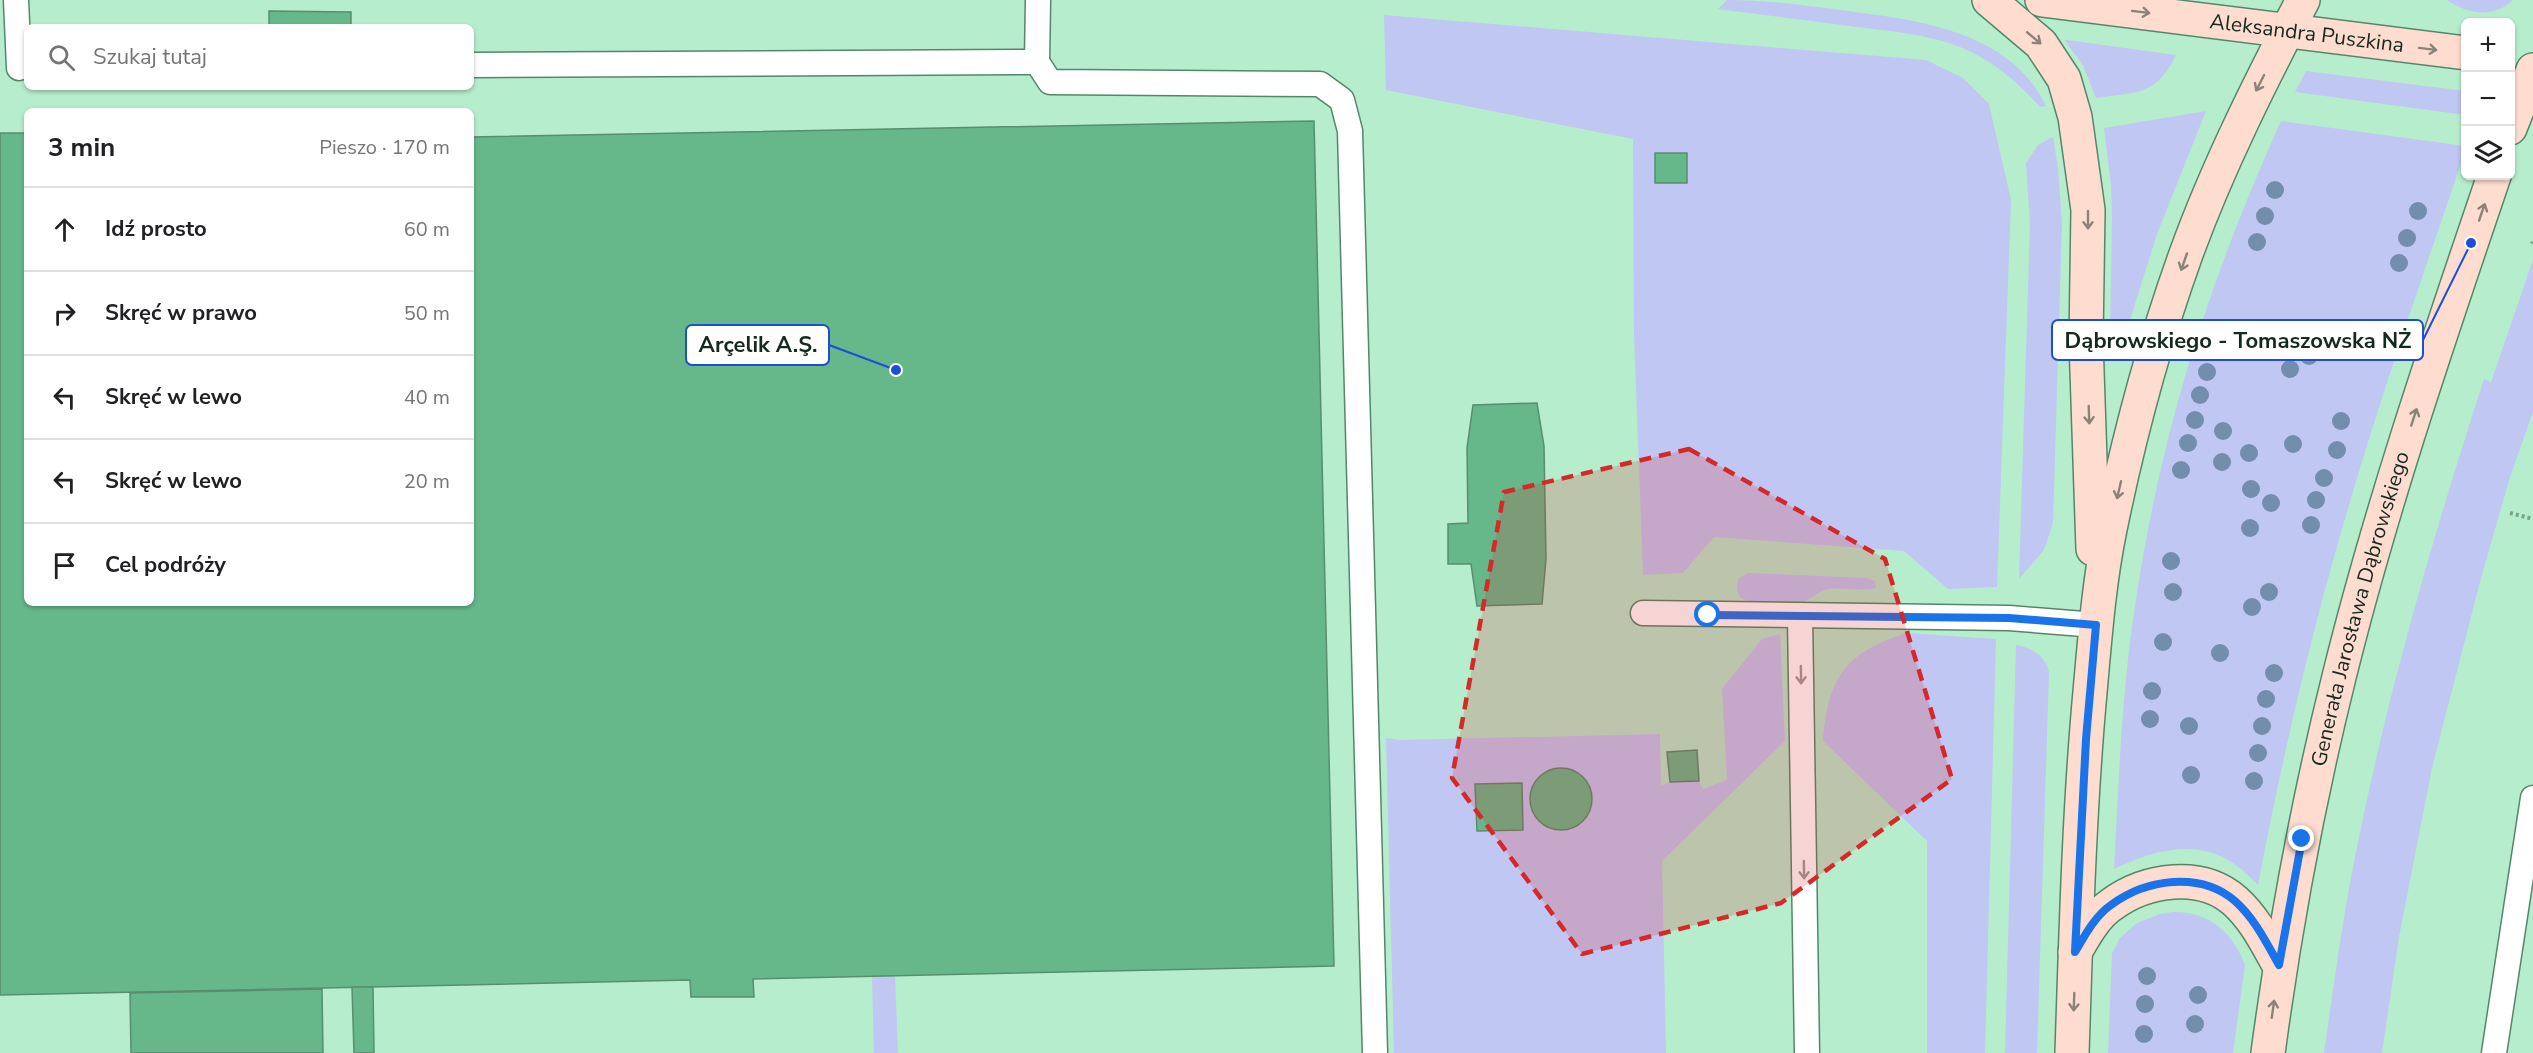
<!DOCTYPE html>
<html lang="pl">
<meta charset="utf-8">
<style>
:root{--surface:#fff;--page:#f6f6f6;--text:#202124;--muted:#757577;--line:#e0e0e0}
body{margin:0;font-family:"Nunito Sans",sans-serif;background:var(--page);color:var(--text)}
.controls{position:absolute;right:18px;top:18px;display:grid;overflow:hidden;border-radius:9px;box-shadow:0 2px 4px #0004}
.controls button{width:54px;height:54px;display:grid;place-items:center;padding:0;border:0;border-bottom:2px solid var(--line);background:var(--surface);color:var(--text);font:30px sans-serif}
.stop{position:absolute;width:18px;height:18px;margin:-14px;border:4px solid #1a73e8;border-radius:50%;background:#fff}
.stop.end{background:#1a73e8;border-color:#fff;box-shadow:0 2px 6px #0008}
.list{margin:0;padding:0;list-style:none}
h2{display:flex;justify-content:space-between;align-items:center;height:78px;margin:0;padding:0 24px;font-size:26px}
h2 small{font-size:20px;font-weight:400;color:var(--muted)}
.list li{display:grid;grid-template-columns:39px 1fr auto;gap:18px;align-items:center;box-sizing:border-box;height:84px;padding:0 24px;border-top:2px solid var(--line)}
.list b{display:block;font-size:22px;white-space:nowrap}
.list em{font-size:20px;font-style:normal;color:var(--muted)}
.icon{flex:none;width:33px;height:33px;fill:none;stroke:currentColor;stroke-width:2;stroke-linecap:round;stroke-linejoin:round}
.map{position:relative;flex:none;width:2533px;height:1053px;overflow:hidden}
.search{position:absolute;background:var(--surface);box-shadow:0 2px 4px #0004;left:24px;top:24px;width:450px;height:66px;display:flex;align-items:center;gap:15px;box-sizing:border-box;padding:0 21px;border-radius:9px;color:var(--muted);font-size:22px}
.panel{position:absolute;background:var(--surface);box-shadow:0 2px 4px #0004;left:24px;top:108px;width:450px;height:498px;border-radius:9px}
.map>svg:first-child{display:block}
.green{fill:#c1c7f3}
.building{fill:#66b88b;stroke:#598d6f;stroke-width:1.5}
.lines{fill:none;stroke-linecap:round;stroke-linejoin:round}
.service-casing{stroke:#54876a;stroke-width:27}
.secondary-casing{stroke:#54876a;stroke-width:36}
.path{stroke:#7aa48b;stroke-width:4;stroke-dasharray:3 3;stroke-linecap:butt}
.service{stroke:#fff;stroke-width:24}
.secondary{stroke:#ffdcd0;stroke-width:33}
.tree{fill:#738dac}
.oneway{stroke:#8a8377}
.oneway2{stroke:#969f9a}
.route{stroke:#1a73e8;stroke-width:8}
.marked{fill:#d62828;fill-opacity:0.2;stroke:#d62828;stroke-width:4.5;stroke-dasharray:12 8;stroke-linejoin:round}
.labels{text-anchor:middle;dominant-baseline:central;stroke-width:4.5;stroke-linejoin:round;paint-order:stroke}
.street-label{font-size:21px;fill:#152a1e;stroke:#fff}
.leader{fill:none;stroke:#1d4ed8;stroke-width:2}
.callout-dot{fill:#1d4ed8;stroke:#fff;stroke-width:2}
.callout{fill:#fff;stroke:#1d4ed8;stroke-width:2}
.callout-label{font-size:22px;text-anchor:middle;font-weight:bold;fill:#152a1e}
</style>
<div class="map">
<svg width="2533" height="1053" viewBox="0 0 2533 1053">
<rect width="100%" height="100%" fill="#b6edcc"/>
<!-- green -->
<g class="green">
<path d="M 1727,0 C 1765,0 1802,5 1840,10 C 1915,20 2009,29 2046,106 L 2040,107 C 2018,82 1992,60 1960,47 C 1927,34 1891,31 1856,27 C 1810,21 1764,15 1718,9 Z"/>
<path d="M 2447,0 L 2513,0 C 2494,19 2467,14 2447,0 Z"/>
<polygon points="1384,15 1926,60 1963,78 1989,104 2011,200 1997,587 1948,589 1904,551 1714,537 1683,573 1643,575 1634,335 1633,139 1386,90"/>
<path d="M 2067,40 L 2176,55 C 2156,96 2137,92 2096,98 L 2083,65 L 2065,41 Z"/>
<polygon points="2306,71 2465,91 2465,115 2295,92"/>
<polygon points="2206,111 2157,234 2124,339 2114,343 2110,338 2112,216 2111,185 2104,128"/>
<path d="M 2281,121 L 2465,146 L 2465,152 C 2425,269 2384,386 2349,505 C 2312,630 2282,757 2258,885 C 2248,875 2238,865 2226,859 C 2189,839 2148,853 2114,869 C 2119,777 2122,684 2137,593 C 2163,424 2211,276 2281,121 Z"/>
<polygon points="2053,137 2058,168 2062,224 2053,523 2044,550 2019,579 2030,223 2026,163 2038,145"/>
<path d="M 2533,260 L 2533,412 L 2510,477 L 2481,578 L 2432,768 L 2399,937 L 2382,1053 L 2324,1053 C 2334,984 2343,915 2357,847 C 2389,688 2434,533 2484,379 L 2491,382 Z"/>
<path d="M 1748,573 L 1867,578 L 1875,581 L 1876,588 C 1861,592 1845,587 1829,589 C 1818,591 1810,601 1799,603 C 1790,604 1751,604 1743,599 C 1735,595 1737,585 1739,578 Z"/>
<path d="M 1906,633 L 1996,639 L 1985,1053 L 1927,1053 L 1927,841 L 1823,741 C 1828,677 1845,653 1906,633 Z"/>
<polygon points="1780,634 1785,741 1662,861 1666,1053 1394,1053 1386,738 1399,740 1660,734 1661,786 1670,782 1699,781 1703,789 1727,780 1722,689 1762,639"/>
<path d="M 2016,645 C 2032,648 2045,655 2049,672 L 2037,1053 L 2005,1053 Z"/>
<path d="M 2173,912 C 2209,911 2233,933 2245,965 L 2233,1053 L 2108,1053 L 2112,953 L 2120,938 L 2137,923 L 2160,914 Z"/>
<polygon points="895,975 898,1053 874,1053 872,976"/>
</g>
<!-- building -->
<g class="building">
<polygon points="269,11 351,12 351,27 269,27"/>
<polygon points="1314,121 1334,966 753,979 754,997 691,997 690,980 0,995 0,133 27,133 27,603 471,603 471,137"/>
<rect x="1655" y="153" width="32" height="30"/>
<polygon points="1537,403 1544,446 1546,559 1542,604 1477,606 1471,564 1448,564 1448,524 1468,523 1467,448 1473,405"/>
<polygon points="1697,750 1699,781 1670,782 1667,752"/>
<circle cx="1561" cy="799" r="31"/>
<polygon points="1522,783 1523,830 1477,831 1475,784"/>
<polygon points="352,987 373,987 374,1053 354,1053"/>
<polygon points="322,989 323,1053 131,1053 130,993"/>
</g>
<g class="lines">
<defs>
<g id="service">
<polyline points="16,0 19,68"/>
<polyline points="1037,62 1050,82 1320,84 1342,100 1350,131 1375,1053"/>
<polyline points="471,65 1037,62 1038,0"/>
<polyline points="1643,613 2009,618 2096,625"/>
<polyline points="1800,617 1807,1053"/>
<polyline points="2494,1053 2533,798"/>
</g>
<g id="secondary">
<polyline points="1989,0 2041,44 2064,79 2075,117 2088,210 2086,341 2093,549"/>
<path id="s1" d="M 2042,0 L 2466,53"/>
<polyline points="2510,128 2533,70"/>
<path d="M 2075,952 C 2085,935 2095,916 2111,905 C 2146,879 2201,871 2235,901 C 2255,919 2266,942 2279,965"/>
<path d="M 2072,1053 C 2076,933 2079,812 2090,692 C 2095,637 2099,582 2110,529 C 2129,436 2154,343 2186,254 C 2218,166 2260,83 2303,0"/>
<path id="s2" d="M 2268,1053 C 2285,926 2308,801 2339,677 C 2381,507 2438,341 2494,176"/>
</g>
</defs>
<!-- service casing -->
<use href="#service" class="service-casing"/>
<!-- secondary casing -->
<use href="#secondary" class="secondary-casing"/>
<!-- path -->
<g class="path">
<polyline points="2532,244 2533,242"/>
<polyline points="2510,513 2533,519"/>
</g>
<!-- service -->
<use href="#service" class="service"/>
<!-- secondary -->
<use href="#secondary" class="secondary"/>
</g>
<!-- trees -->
<g class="tree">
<circle cx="2275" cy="190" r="9"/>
<circle cx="2418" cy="211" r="9"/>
<circle cx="2265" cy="216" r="9"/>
<circle cx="2407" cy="238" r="9"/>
<circle cx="2257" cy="242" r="9"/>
<circle cx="2399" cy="263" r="9"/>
<circle cx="2309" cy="356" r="9"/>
<circle cx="2290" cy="369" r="9"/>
<circle cx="2207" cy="372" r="9"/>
<circle cx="2200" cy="395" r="9"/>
<circle cx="2195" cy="420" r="9"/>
<circle cx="2341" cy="421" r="9"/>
<circle cx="2223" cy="431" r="9"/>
<circle cx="2188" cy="443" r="9"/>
<circle cx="2293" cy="444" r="9"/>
<circle cx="2337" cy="450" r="9"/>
<circle cx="2249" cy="453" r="9"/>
<circle cx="2222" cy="462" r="9"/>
<circle cx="2181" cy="470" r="9"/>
<circle cx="2324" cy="478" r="9"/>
<circle cx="2251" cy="489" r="9"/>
<circle cx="2316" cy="500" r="9"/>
<circle cx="2271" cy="503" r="9"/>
<circle cx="2311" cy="525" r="9"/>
<circle cx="2250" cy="528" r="9"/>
<circle cx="2171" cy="561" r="9"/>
<circle cx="2173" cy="592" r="9"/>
<circle cx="2269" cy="592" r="9"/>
<circle cx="2252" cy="607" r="9"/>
<circle cx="2163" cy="642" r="9"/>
<circle cx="2220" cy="653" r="9"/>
<circle cx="2274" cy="673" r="9"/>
<circle cx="2152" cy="691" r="9"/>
<circle cx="2266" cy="699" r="9"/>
<circle cx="2150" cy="719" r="9"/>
<circle cx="2189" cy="726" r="9"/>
<circle cx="2262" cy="726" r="9"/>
<circle cx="2258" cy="753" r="9"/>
<circle cx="2191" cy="775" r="9"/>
<circle cx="2254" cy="781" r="9"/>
<circle cx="2147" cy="976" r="9"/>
<circle cx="2198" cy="995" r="9"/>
<circle cx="2145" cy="1004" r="9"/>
<circle cx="2195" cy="1024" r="9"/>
<circle cx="2144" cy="1034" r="9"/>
</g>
<!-- one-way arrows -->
<defs><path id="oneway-shaft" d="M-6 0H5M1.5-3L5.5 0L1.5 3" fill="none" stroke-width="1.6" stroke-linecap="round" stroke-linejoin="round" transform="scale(1.5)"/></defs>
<g class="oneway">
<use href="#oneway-shaft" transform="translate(2141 12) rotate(7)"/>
<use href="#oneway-shaft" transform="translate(2034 38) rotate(40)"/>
<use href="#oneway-shaft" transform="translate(2428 49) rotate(7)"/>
<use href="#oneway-shaft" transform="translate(2260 83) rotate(117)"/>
<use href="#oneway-shaft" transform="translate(2482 212) rotate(-71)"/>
<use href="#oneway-shaft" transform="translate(2088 220) rotate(90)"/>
<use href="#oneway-shaft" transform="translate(2184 262) rotate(109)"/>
<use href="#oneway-shaft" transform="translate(2089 415) rotate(88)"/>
<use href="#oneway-shaft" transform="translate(2414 417) rotate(-72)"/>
<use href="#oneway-shaft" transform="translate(2119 490) rotate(103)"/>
<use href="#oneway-shaft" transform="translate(2074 1002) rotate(92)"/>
<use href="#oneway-shaft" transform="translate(2273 1009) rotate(-82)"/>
</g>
<g class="oneway2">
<use href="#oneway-shaft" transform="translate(1801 675) rotate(89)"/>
<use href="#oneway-shaft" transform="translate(1804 870) rotate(89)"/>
</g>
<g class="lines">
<!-- route -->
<path class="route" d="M 1708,615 L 2009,618 L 2096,625 L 2086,739 L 2075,952 C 2085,935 2095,916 2111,905 C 2146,879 2200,871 2235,901 C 2255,919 2266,942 2279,965 L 2302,839"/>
</g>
<!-- marked area -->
<path class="marked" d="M 1689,449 L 1885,559 L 1952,779 L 1781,903 L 1582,954 L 1452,778 L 1504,492 Z"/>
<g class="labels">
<!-- street labels -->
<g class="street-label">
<text stroke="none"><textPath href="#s1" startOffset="267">Aleksandra Puszkina</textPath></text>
<text stroke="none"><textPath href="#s2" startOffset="454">Generała Jarosława Dąbrowskiego</textPath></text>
</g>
</g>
<!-- callouts -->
<path class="leader" d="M2471 243L2423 340M896 370L829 345"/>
<g class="callout-dot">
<circle cx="2471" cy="243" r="6"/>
<circle cx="896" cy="370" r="6"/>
</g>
<g class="callout">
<rect x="2052" y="320" width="371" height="40" rx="6"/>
<rect x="686" y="325" width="143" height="40" rx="6"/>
</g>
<g class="callout-label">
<text x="2238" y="348">Dąbrowskiego - Tomaszowska NŻ</text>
<text x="758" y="352">Arçelik A.Ş.</text>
</g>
</svg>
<div class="controls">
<button>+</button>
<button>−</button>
<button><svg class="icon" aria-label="layers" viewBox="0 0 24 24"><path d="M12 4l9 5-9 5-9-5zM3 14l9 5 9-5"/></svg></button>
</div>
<div class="stop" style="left:1708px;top:615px"></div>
<div class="stop end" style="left:2302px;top:839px"></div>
<div class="search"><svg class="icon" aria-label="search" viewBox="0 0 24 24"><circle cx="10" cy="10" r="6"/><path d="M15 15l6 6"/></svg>Szukaj tutaj</div>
<section class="panel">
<h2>3 min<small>Pieszo · 170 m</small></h2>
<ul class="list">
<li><svg class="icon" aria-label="ahead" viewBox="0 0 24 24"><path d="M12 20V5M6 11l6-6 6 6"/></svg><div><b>Idź prosto</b></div><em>60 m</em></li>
<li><svg class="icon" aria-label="right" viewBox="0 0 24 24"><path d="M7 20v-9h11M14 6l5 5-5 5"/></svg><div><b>Skręć w prawo</b></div><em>50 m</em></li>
<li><svg class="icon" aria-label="left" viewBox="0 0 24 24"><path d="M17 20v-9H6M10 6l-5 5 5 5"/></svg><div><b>Skręć w lewo</b></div><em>40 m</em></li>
<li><svg class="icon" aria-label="left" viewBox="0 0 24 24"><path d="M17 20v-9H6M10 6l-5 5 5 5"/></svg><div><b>Skręć w lewo</b></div><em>20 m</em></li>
<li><svg class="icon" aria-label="arrive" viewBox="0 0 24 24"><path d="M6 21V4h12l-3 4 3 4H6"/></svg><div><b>Cel podróży</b></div></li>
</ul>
</section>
</div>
